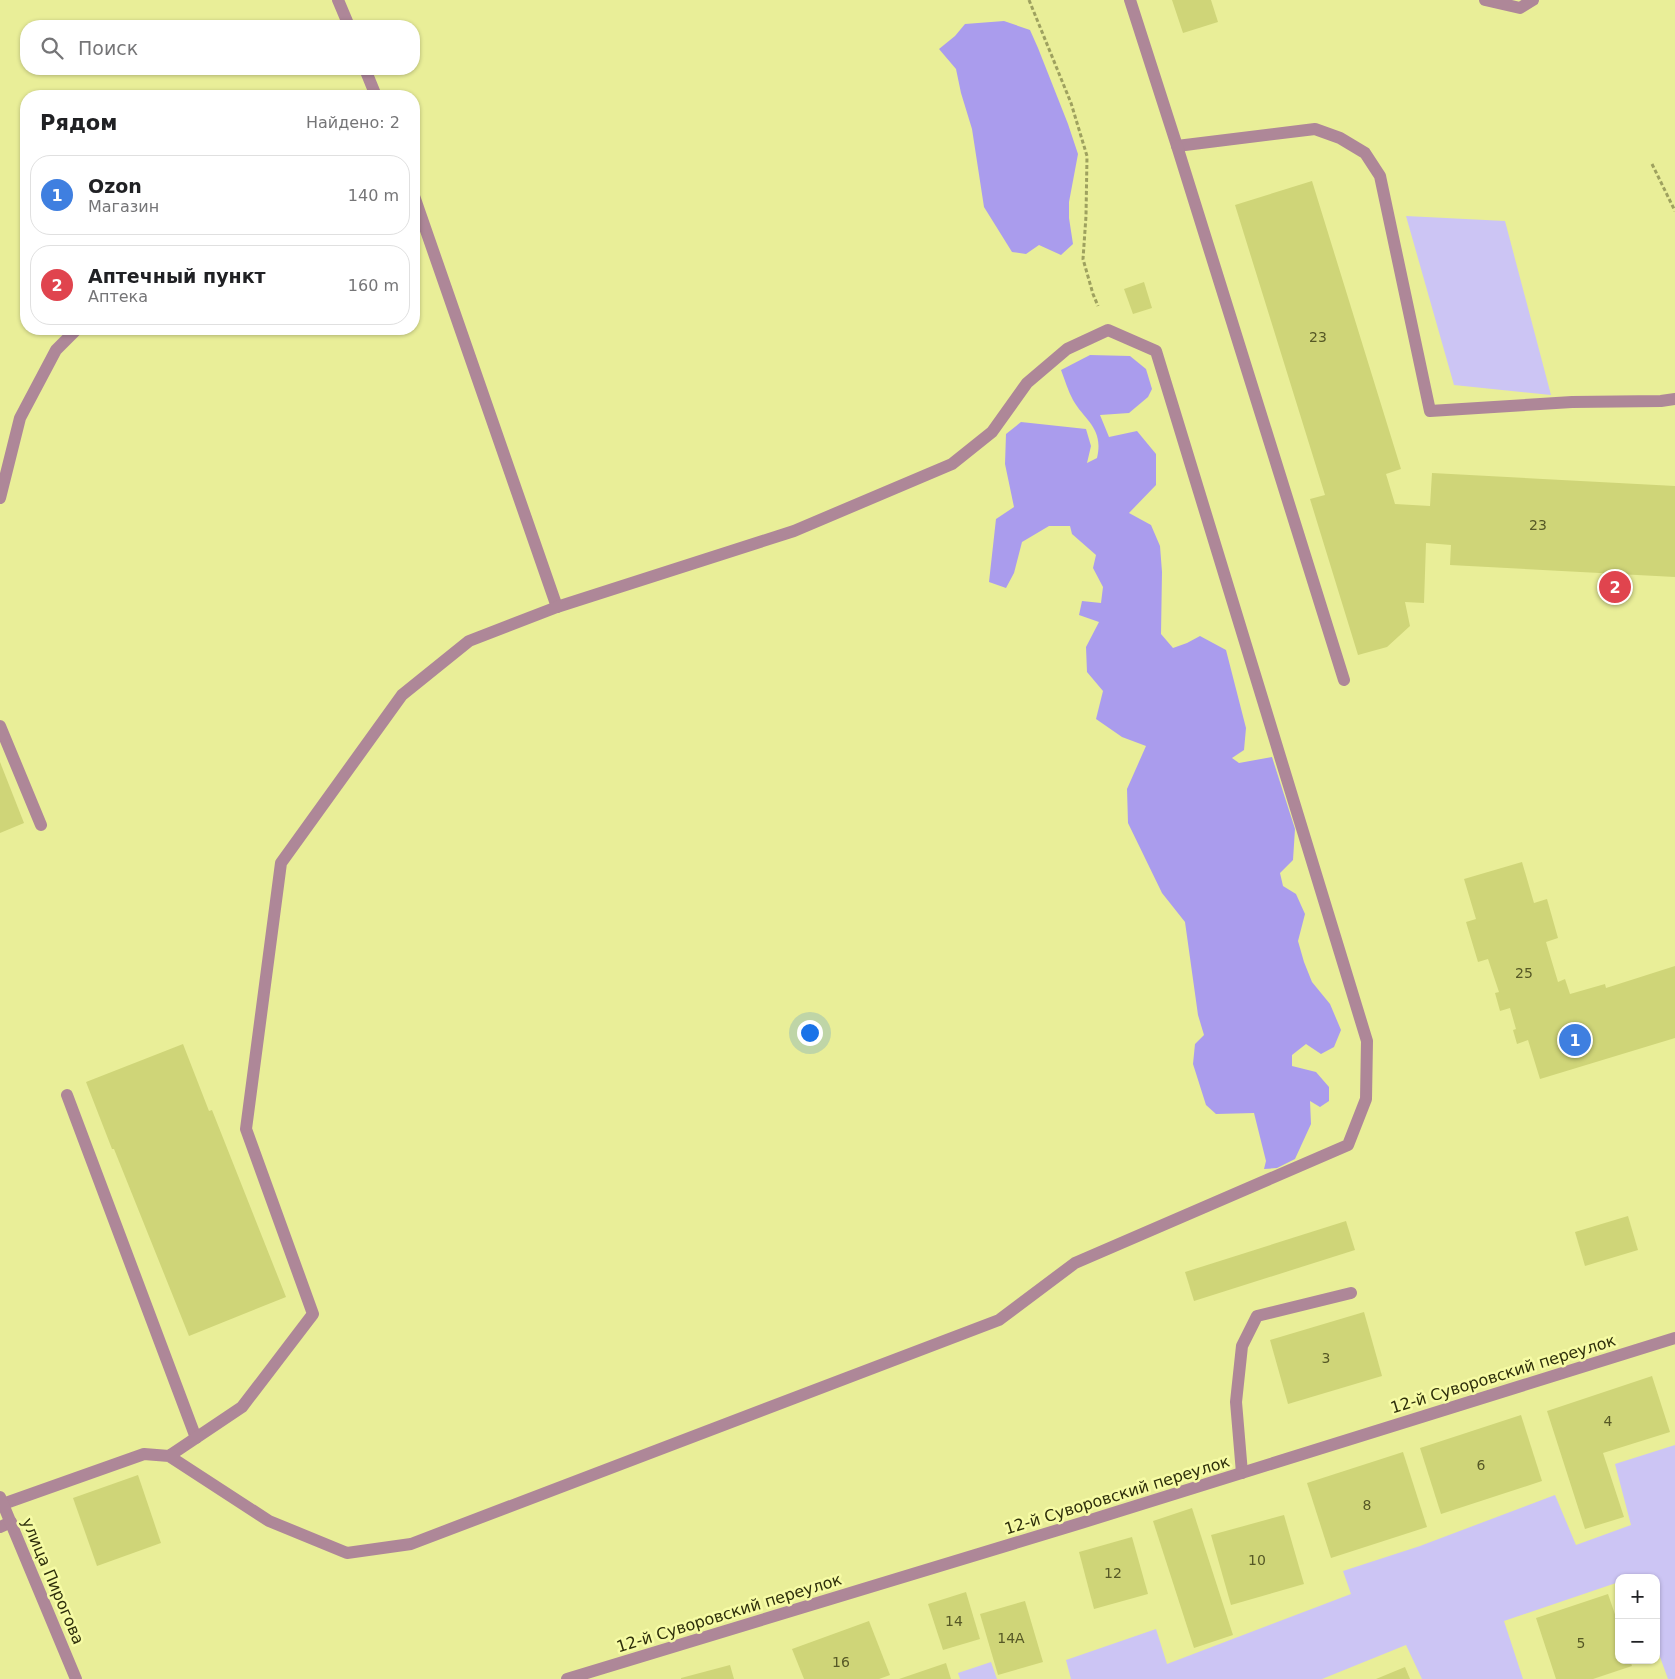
<!DOCTYPE html>
<html lang="ru">
<meta charset="utf-8">
<style>
:root{--surface:#fff;--page:#f2f2f2;--text:#202124;--muted:#757577;--line:#e0e0e0;--accent:#0b8043}
body{margin:0;font-family:"DejaVu Sans",sans-serif;background:var(--page);color:var(--text)}
.controls{position:absolute;right:15px;bottom:15px;display:grid;overflow:hidden;border-radius:10px;box-shadow:0 1px 4px #0004}
.controls button{width:45px;height:45px;display:grid;place-items:center;padding:0;border:0;border-bottom:1px solid var(--line);background:var(--surface);color:var(--text);font:25px sans-serif}
.you{position:absolute;left:809px;top:1032px;width:18px;height:18px;margin:-12px;border:4px solid #fff;border-radius:50%;background:#1a73e8;box-shadow:0 0 0 8px #1a73e833}
.badge{display:grid;place-items:center;width:32px;height:32px;border-radius:50%;background:var(--accent);color:#fff;font-size:16px;font-weight:700}
.pin{position:absolute;translate:-50% -50%;border:2px solid #fff;box-shadow:0 1px 5px #0006}
.list{margin:0;padding:0;list-style:none}
h2{display:flex;justify-content:space-between;align-items:center;height:65px;margin:0;padding:0 20px;font-size:21px}
h2 small{font-size:16px;font-weight:400;color:var(--muted)}
.list li{display:grid;grid-template-columns:32px 1fr auto;gap:15px;align-items:center;box-sizing:border-box;height:80px;margin:0 10px 10px;padding:0 10px;border:1px solid var(--line);border-radius:20px}
.list b{display:block;font-size:19px;white-space:nowrap}
.list p{margin:0;font-size:16px;white-space:nowrap;color:var(--muted)}
.list em{font-size:16px;font-style:normal;color:var(--muted)}
.icon{flex:none;width:28px;height:28px;fill:none;stroke:currentColor;stroke-width:2;stroke-linecap:round;stroke-linejoin:round}
.map{position:relative;flex:none;width:1675px;height:1679px;overflow:hidden}
.search{position:absolute;background:var(--surface);box-shadow:0 1px 4px #0004;left:20px;top:20px;width:400px;height:55px;display:flex;align-items:center;gap:12px;box-sizing:border-box;padding:0 18px;border-radius:20px;color:var(--muted);font-size:19px}
.panel{position:absolute;background:var(--surface);box-shadow:0 1px 4px #0004;left:20px;top:90px;width:400px;height:245px;border-radius:20px}
.map>svg:first-child{display:block}
.green{fill:#ccc5f4}
.forest{fill:#aa9ced}
.building{fill:#cfd578}
.lines{fill:none;stroke-linecap:round;stroke-linejoin:round}
.path{stroke:#9ea15f;stroke-width:3;stroke-dasharray:4 2.5;stroke-linecap:butt}
.lane{stroke:#ae8798;stroke-width:12}
.street{stroke:#ae8798;stroke-width:12}
.labels{text-anchor:middle;dominant-baseline:central;stroke-width:5;stroke-linejoin:round;paint-order:stroke}
.number-label{font-size:14px;fill:#565826}
.street-label{font-size:16px;fill:#2e2f0b;stroke:#f6fba5}
</style>
<div class="map">
<svg width="1675" height="1679" viewBox="0 0 1675 1679">
<rect width="100%" height="100%" fill="#e9ee98"/>
<!-- green -->
<g class="green">
<polygon points="1406,216 1505,221 1551,395 1454,385"/>
<polygon points="1675,1445 1675,1679 1668,1679 1656,1646 1656,1578 1619,1578 1619,1582 1504,1621 1523,1679 1422,1679 1406,1645 1322,1679 1071,1679 1066,1660 1156,1629 1167,1664 1351,1594 1343,1571 1420,1546 1555,1495 1576,1545 1631,1525 1615,1464"/>
<polygon points="991,1662 997,1679 960,1679 958,1673"/>
</g>
<!-- forest -->
<g class="forest">
<polygon points="1004,21 1030,30 1038,48 1068,124 1078,154 1069,202 1069,218 1073,244 1061,255 1039,245 1026,254 1012,252 984,207 972,129 961,93 956,69 939,49 955,36 965,24"/>
<path d="M 1090,355 L 1130,356 L 1146,369 L 1152,389 L 1148,397 L 1129,413 L 1100,415 L 1109,437 L 1137,431 L 1156,454 L 1156,485 L 1129,513 L 1151,525 L 1160,546 L 1162,572 L 1161,634 L 1173,648 L 1187,643 L 1200,636 L 1226,650 L 1246,728 L 1244,750 L 1232,758 L 1239,763 L 1272,757 L 1295,829 L 1293,860 L 1280,873 L 1283,886 L 1296,894 L 1305,914 L 1298,941 L 1304,962 L 1312,982 L 1330,1004 L 1341,1030 L 1334,1047 L 1321,1054 L 1306,1044 L 1292,1055 L 1292,1066 L 1316,1072 L 1329,1087 L 1329,1101 L 1320,1107 L 1310,1101 L 1311,1124 L 1295,1159 L 1277,1168 L 1264,1169 L 1266,1161 L 1254,1113 L 1216,1114 L 1206,1105 L 1193,1064 L 1195,1044 L 1204,1035 L 1198,1015 L 1185,922 L 1162,893 L 1128,823 L 1127,789 L 1146,746 L 1122,737 L 1096,719 L 1103,691 L 1087,672 L 1086,647 L 1099,622 L 1079,615 L 1082,601 L 1101,603 L 1103,587 L 1093,568 L 1096,555 L 1072,534 L 1070,526 L 1049,526 L 1022,542 L 1014,573 L 1006,588 L 989,582 L 996,519 L 1014,507 L 1005,464 L 1006,434 L 1021,422 L 1086,429 L 1091,446 L 1087,463 L 1097,458 C 1104,428 1085,421 1073,400 C 1068,391 1065,380 1061,370 Z"/>
</g>
<!-- building -->
<g class="building">
<polygon points="1172,0 1211,0 1218,22 1183,33"/>
<polygon points="1312,181 1401,469 1386,474 1395,504 1430,506 1432,473 1675,486 1675,577 1450,565 1451,545 1426,543 1424,603 1405,602 1410,626 1387,647 1358,655 1310,499 1325,495 1235,205"/>
<polygon points="1144,282 1152,308 1133,314 1124,289"/>
<polygon points="0,762 24,823 0,833"/>
<polygon points="1522,862 1534,903 1547,899 1558,938 1546,942 1558,982 1565,979 1570,994 1605,984 1606,988 1675,966 1675,1038 1540,1079 1528,1040 1517,1044 1513,1030 1516,1029 1510,1008 1500,1011 1495,993 1499,992 1488,959 1478,962 1466,922 1476,919 1464,879"/>
<polygon points="183,1044 209,1111 212,1110 286,1297 189,1336 114,1149 112,1149 86,1082"/>
<polygon points="1628,1216 1638,1250 1585,1266 1575,1232"/>
<polygon points="1346,1221 1355,1250 1194,1301 1185,1272"/>
<polygon points="1364,1312 1382,1376 1288,1404 1270,1340"/>
<polygon points="1652,1376 1670,1432 1603,1453 1624,1517 1585,1529 1547,1411"/>
<polygon points="1521,1415 1542,1481 1441,1514 1420,1448"/>
<polygon points="1403,1452 1427,1527 1331,1558 1307,1483"/>
<polygon points="138,1475 161,1543 97,1566 73,1498"/>
<polygon points="1192,1508 1233,1635 1194,1648 1153,1521"/>
<polygon points="1284,1515 1304,1584 1231,1605 1211,1535"/>
<polygon points="1132,1537 1148,1594 1094,1609 1079,1552"/>
<polygon points="966,1592 980,1639 943,1650 928,1604"/>
<polygon points="1608,1594 1619,1626 1619,1660 1630,1660 1632,1666 1593,1679 1556,1679 1536,1618"/>
<polygon points="1025,1601 1043,1662 998,1675 980,1614"/>
<polygon points="869,1621 890,1675 879,1679 804,1679 792,1649"/>
<polygon points="946,1663 951,1679 899,1679"/>
<polygon points="730,1665 734,1679 681,1679 681,1678"/>
<polygon points="1405,1667 1410,1679 1376,1679"/>
</g>
<g class="lines">
<!-- path -->
<g class="path">
<polyline points="1029,0 1071,103 1087,156 1086,216 1083,259 1093,294 1098,306"/>
<polyline points="1652,164 1675,211"/>
</g>
<!-- lane -->
<g class="lane">
<polyline points="338,0 349,26"/>
<polyline points="1130,0 1177,146 1315,129 1340,138 1365,153 1380,176 1430,411 1572,402 1661,401 1675,399"/>
<polyline points="1485,0 1520,8 1533,0"/>
<polyline points="365,69 376,96"/>
<polyline points="1177,146 1344,680"/>
<polyline points="414,196 557,607"/>
<polyline points="0,498 20,418 56,350 77,329"/>
<polyline points="0,726 41,825"/>
<polyline points="67,1095 196,1438"/>
<polyline points="1242,1473 1236,1402 1242,1346 1257,1316 1351,1293"/>
<polyline points="3,1504 144,1454 169,1456 242,1407 313,1314 246,1129 281,863 402,695 469,641 557,607 794,531 952,464 992,432 1027,383 1067,349 1108,330 1156,351 1367,1041 1366,1099 1348,1145 1075,1263 999,1320 411,1544 347,1553 269,1521 169,1456"/>
<polyline points="0,1527 11,1522"/>
</g>
<!-- street -->
<g class="street">
<polyline points="0,1497 76,1679"/>
<polyline points="567,1679 1081,1523 1675,1338"/>
</g>
</g>
<g class="labels">
<!-- number labels -->
<g class="number-label">
<text x="1318" y="337">23</text>
<text x="1538" y="525">23</text>
<text x="1524" y="973">25</text>
<text x="1326" y="1358">3</text>
<text x="1608" y="1421">4</text>
<text x="1481" y="1465">6</text>
<text x="1367" y="1505">8</text>
<text x="1257" y="1560">10</text>
<text x="1113" y="1573">12</text>
<text x="954" y="1621">14</text>
<text x="1011" y="1638">14А</text>
<text x="1581" y="1643">5</text>
<text x="841" y="1662">16</text>
</g>
<!-- street labels -->
<g class="street-label">
<text transform="translate(1503 1374) rotate(-17)">12-й Суворовский переулок</text>
<text transform="translate(1117 1495) rotate(-17)">12-й Суворовский переулок</text>
<text transform="translate(53 1581) rotate(67)">улица Пирогова</text>
<text transform="translate(729 1613) rotate(-17)">12-й Суворовский переулок</text>
</g>
</g>
</svg>
<div class="controls">
<button>+</button>
<button>−</button>
</div>
<div class="you"></div>
<div class="pin badge" style="left:1575px;top:1040px;background:#3f7fe0">1</div>
<div class="pin badge" style="left:1615px;top:587px;background:#e0444e">2</div>
<div class="search"><svg class="icon" aria-label="search" viewBox="0 0 24 24"><circle cx="10" cy="10" r="6"/><path d="M15 15l6 6"/></svg>Поиск</div>
<section class="panel">
<h2>Рядом<small>Найдено: 2</small></h2>
<ul class="list">
<li><span class="badge" style="background:#3f7fe0">1</span><div><b>Ozon</b><p>Магазин</p></div><em>140 m</em></li>
<li><span class="badge" style="background:#e0444e">2</span><div><b>Аптечный пункт</b><p>Аптека</p></div><em>160 m</em></li>
</ul>
</section>
</div>
